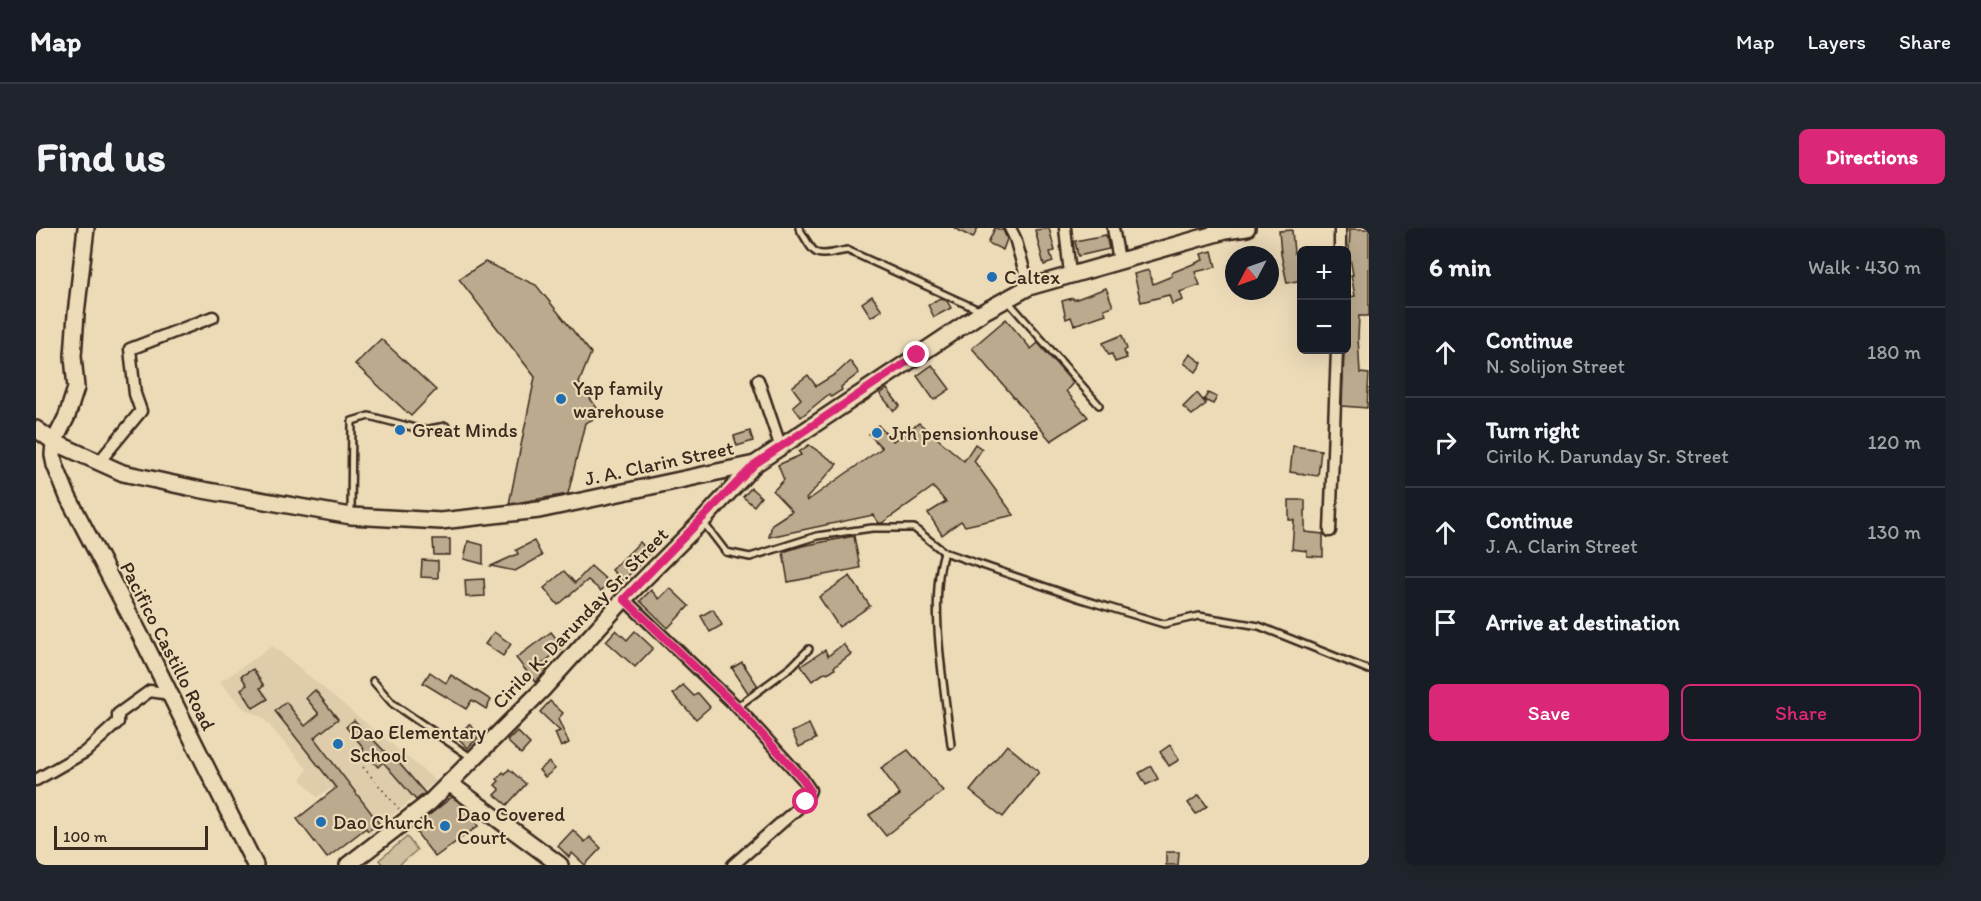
<!DOCTYPE html>
<meta charset="utf-8">
<style>
:root{--surface:#171b24;--page:#20242c;--text:#f1f3f6;--muted:#9ea1a6;--line:#363941;--accent:#db2777}
body{margin:0;font-family:Itim,sans-serif;background:var(--page);color:var(--text)}
.controls{position:absolute;right:18px;top:18px;display:grid;overflow:hidden;border-radius:9px;box-shadow:0 6px 24px #0002}
.controls button{width:54px;height:54px;display:grid;place-items:center;padding:0;border:0;border-bottom:2px solid var(--line);background:var(--surface);color:var(--text);font:30px sans-serif}
.compass{position:absolute;left:1189px;top:18px;width:54px;height:54px;border-radius:50%;background:var(--surface);box-shadow:0 6px 24px #0002;rotate:229deg}
.scale{position:absolute;left:18px;bottom:15px;width:154px;box-sizing:border-box;padding-left:6px;border:3px solid #3b2a1e;border-top:0;font-size:16px;line-height:21px;white-space:nowrap;color:#3b2a1e;-webkit-text-stroke:4px #eddbb8;paint-order:stroke}
.stop{position:absolute;width:18px;height:18px;margin:-14px;border:4px solid #db2777;border-radius:50%;background:#fff}
.stop.end{background:#db2777;border-color:#fff;box-shadow:0 2px 6px #0008}
.list{margin:0;padding:0;list-style:none}
h2{display:flex;justify-content:space-between;align-items:center;height:78px;margin:0;padding:0 24px;font-size:26px}
h2 small{font-size:20px;font-weight:400;color:var(--muted)}
.list li{display:grid;grid-template-columns:39px 1fr auto;gap:18px;align-items:center;box-sizing:border-box;height:90px;padding:0 24px;border-top:2px solid var(--line)}
.list b{display:block;font-size:22px;white-space:nowrap}
.list p{margin:0;font-size:20px;white-space:nowrap;color:var(--muted)}
.list em{font-size:20px;font-style:normal;color:var(--muted)}
.actions{display:flex;gap:12px;padding:18px 24px}
.actions a{flex:1;padding:14px 0;border:2px solid var(--accent);border-radius:9px;text-align:center;font-size:21px;color:var(--accent)}
.actions .main{background:var(--accent);color:#fff}
.icon{flex:none;width:33px;height:33px;fill:none;stroke:currentColor;stroke-width:2;stroke-linecap:round;stroke-linejoin:round}
.map{position:relative;flex:none;width:1333px;height:637px;overflow:hidden;border-radius:9px}
header{display:flex;align-items:center;gap:36px;box-sizing:border-box;height:84px;padding:0 30px;background:var(--surface);border-bottom:2px solid var(--line)}
header strong{font-size:28px}
nav{display:flex;gap:33px;margin-inline-start:auto;font-size:21px}
.intro{display:flex;align-items:center;justify-content:space-between;box-sizing:border-box;height:144px;padding:0 36px}
h1{margin:0;font-size:42px}
.button{padding:15px 27px;border-radius:9px;background:var(--accent);color:#fff;font-size:21px;font-weight:700}
main{display:flex;gap:36px;padding:0 36px}
aside{flex:1;background:var(--surface);border-radius:9px;box-shadow:0 6px 24px #0002}
.map>svg:first-child{display:block}
.built{fill:#deccab}
.pitch{fill:#d0bf9f;stroke:#86745e;stroke-width:1.5}
.building{fill:#bbaa8d;stroke:#3b2a1e;stroke-width:1.5}
.lines{fill:none;stroke-linecap:round;stroke-linejoin:round}
.lane-casing{stroke:#3b2a1e;stroke-width:10}
.street-casing{stroke:#3b2a1e;stroke-width:15}
.secondary-casing{stroke:#3b2a1e;stroke-width:20}
.path{stroke:#3b2a1e;stroke-width:1.5;stroke-dasharray:1.5 4.5;stroke-linecap:butt}
.lane{stroke:#eddbb8;stroke-width:5}
.street{stroke:#eddbb8;stroke-width:10}
.secondary{stroke:#eddbb8;stroke-width:15}
.route{stroke:#db2777;stroke-width:8}
.poi-dot{fill:#1f6fb2;stroke:#eddbb8;stroke-width:2}
.labels{text-anchor:middle;dominant-baseline:central;stroke-width:4.5;stroke-linejoin:round;paint-order:stroke}
.poi-label{font-size:20px;fill:#3b2a1e;stroke:#eddbb8;text-anchor:start}
.street-label{font-size:20px;fill:#3b2a1e;stroke:#eddbb8}
</style>
<header>
<strong>Map</strong>
<nav><a>Map</a><a>Layers</a><a>Share</a></nav>
</header>
<div class="intro"><h1>Find us</h1><a class="button">Directions</a></div>
<main>
<div class="map">
<svg width="1333" height="637" viewBox="0 0 1333 637">
<rect width="100%" height="100%" fill="#eddbb8"/>
<filter id="ink" filterUnits="userSpaceOnUse"><feTurbulence type="fractalNoise" baseFrequency=".0167" numOctaves="2"/><feDisplacementMap in="SourceGraphic" scale="12" xChannelSelector="R" yChannelSelector="G"/><feConvolveMatrix kernelMatrix="1 2 1 2 8 2 1 2 1" color-interpolation-filters="sRGB"/></filter>
<g filter="url(#ink)">
<!-- built -->
<polygon class="built" points="237,418 400,553 332,606 295,560 281,569 265,551 271,541 227,490 207,480 184,454"/>
<!-- pitch -->
<polygon class="pitch" points="371,609 381,622 363,637 347,637 343,632"/>
<!-- building -->
<g class="building">
<polygon points="918,0 942,0 937,10"/>
<polygon points="959,0 967,2 971,11 967,22 952,15"/>
<polygon points="1013,0 1019,23 1014,24 1017,34 1008,37 999,2"/>
<polygon points="1314,1 1333,1 1333,88 1323,88 1322,109 1324,145 1333,146 1331,180 1306,178 1308,122 1311,122 1311,69 1319,68 1315,47 1317,47 1313,24"/>
<polygon points="1256,2 1258,25 1266,25 1266,52 1251,55 1245,26 1243,3"/>
<polygon points="1070,7 1073,21 1042,28 1039,13"/>
<polygon points="1176,23 1180,39 1159,44 1164,57 1144,64 1147,72 1136,76 1133,67 1105,74 1098,46 1113,42 1117,56 1136,48 1135,45 1167,32 1165,26"/>
<polygon points="449,34 500,57 555,125 543,155 566,187 549,195 532,266 473,276 499,149 423,51"/>
<polygon points="1070,60 1077,78 1068,81 1070,86 1038,97 1035,89 1030,91 1026,73 1037,70 1038,72"/>
<polygon points="836,68 846,82 835,89 826,75"/>
<polygon points="904,70 911,73 915,80 898,89 892,77"/>
<polygon points="970,91 995,121 1002,115 1037,155 1030,163 1052,189 1015,213 936,120"/>
<polygon points="1086,107 1091,121 1088,123 1091,130 1079,134 1076,126 1073,127 1067,115"/>
<polygon points="345,111 400,162 375,188 319,136"/>
<polygon points="1154,126 1166,135 1160,144 1148,135"/>
<polygon points="814,133 823,145 805,159 806,162 795,169 793,166 765,189 757,178 765,171 756,159 772,147 780,158 801,145"/>
<polygon points="896,137 914,161 898,172 881,148"/>
<polygon points="851,161 864,178 858,183 844,166"/>
<polygon points="1161,165 1170,176 1156,187 1147,179"/>
<polygon points="1172,165 1181,169 1177,176 1168,172"/>
<polygon points="883,195 928,233 939,216 946,221 938,233 978,287 929,298 925,293 906,307 892,285 910,274 897,259 846,295 843,295 837,287 733,309 736,296 756,283 737,263 748,252 742,237 765,227 763,224 773,217 801,236 770,271 771,273 846,220 833,206 842,197 857,213"/>
<polygon points="714,203 717,213 701,218 698,208"/>
<polygon points="1257,218 1285,222 1282,248 1254,244"/>
<polygon points="715,260 725,269 718,278 707,269"/>
<polygon points="1253,272 1269,272 1269,304 1287,306 1287,329 1271,328 1271,323 1256,321 1258,292 1253,292"/>
<polygon points="818,308 824,340 752,354 747,324 766,318"/>
<polygon points="397,311 414,311 414,327 398,327"/>
<polygon points="432,313 447,317 447,336 428,331"/>
<polygon points="498,313 506,328 479,343 455,338 482,326 480,322"/>
<polygon points="604,314 614,325 587,353 576,342"/>
<polygon points="386,332 402,333 402,350 385,349"/>
<polygon points="555,338 573,354 565,363 552,352 522,377 508,360 528,343 539,355"/>
<polygon points="814,348 834,378 803,399 783,369"/>
<polygon points="448,351 449,368 430,369 429,352"/>
<polygon points="634,360 653,378 632,400 604,373 615,362 623,371"/>
<polygon points="677,381 686,397 674,404 665,388"/>
<polygon points="580,402 591,412 599,403 617,420 599,439 570,413"/>
<polygon points="458,404 475,416 467,428 449,416"/>
<polygon points="515,404 527,419 506,436 511,442 499,454 480,430"/>
<polygon points="807,416 815,426 798,439 799,441 791,445 790,444 776,453 765,438 789,422 792,428"/>
<polygon points="706,434 722,458 712,465 696,440"/>
<polygon points="217,441 228,458 224,460 232,471 217,480 205,461 211,457 205,448"/>
<polygon points="394,444 410,455 415,447 455,472 450,481 436,472 430,481 387,455"/>
<polygon points="647,457 658,468 662,465 674,479 660,491 637,466"/>
<polygon points="279,462 302,491 278,510 343,595 332,603 330,600 291,630 261,591 300,560 239,483 250,474 269,498 283,486 270,470"/>
<polygon points="514,473 527,485 522,491 533,515 525,519 519,505 524,503 504,484"/>
<polygon points="318,492 360,535 362,534 389,565 380,572 347,534 342,539 326,522 328,520 310,499"/>
<polygon points="433,496 444,507 432,520 421,509"/>
<polygon points="773,496 780,511 763,519 756,504"/>
<polygon points="481,503 494,516 485,526 471,513"/>
<polygon points="971,517 1003,544 967,589 934,563"/>
<polygon points="1134,517 1143,532 1133,538 1124,524"/>
<polygon points="872,522 907,563 850,608 833,587 864,567 845,540"/>
<polygon points="513,534 519,541 509,549 503,542"/>
<polygon points="1115,538 1122,551 1110,557 1103,545"/>
<polygon points="473,541 490,556 471,577 459,567 464,562 459,557 463,553 461,551 467,544 469,546"/>
<polygon points="1163,567 1171,578 1160,586 1152,575"/>
<polygon points="416,569 426,576 442,598 399,629 377,600"/>
<polygon points="537,602 549,614 554,609 565,620 549,637 536,625 533,629 522,618"/>
<polygon points="1130,624 1143,624 1142,637 1130,637"/>
</g>
<g class="lines">
<defs>
<g id="lane">
<path d="M 763,0 C 781,30 777,29 811,22 L 945,83"/>
<polyline points="971,72 1063,177"/>
<polyline points="315,286 316,193 333,188 387,202 410,198"/>
<polyline points="667,294 690,324 714,329 781,308 836,300 878,300 908,324 1042,370 1128,396 1163,388 1223,398 1333,442"/>
<path d="M 908,324 C 892,375 909,462 915,517"/>
<polyline points="337,453 357,476 436,530"/>
<polyline points="701,479 755,439 773,421"/>
</g>
<g id="street">
<polyline points="974,0 979,10 993,59"/>
<polyline points="1029,0 1034,46"/>
<polyline points="1077,0 1083,32"/>
<polyline points="1304,22 1304,0"/>
<polyline points="722,152 745,220"/>
<polyline points="63,234 105,183 99,166 94,121 177,89"/>
<polyline points="1294,303 1301,122"/>
<polyline points="588,371 701,479 766,550 774,562 769,574 697,637"/>
<polyline points="0,552 49,524 82,494 82,486 114,463 134,466"/>
</g>
<g id="secondary">
<polyline points="50,0 40,86 37,128 40,160 31,188 18,214 17,227 19,237 32,269 110,418 219,637"/>
<polyline points="0,201 18,214 87,245 161,261 315,288 405,293 503,282 719,236 947,84 993,59 1189,3 1211,0"/>
<polyline points="413,555 524,637"/>
<polyline points="312,637 394,574 506,462 588,371 666,293 719,236"/>
</g>
</defs>
<!-- lane casing -->
<use href="#lane" class="lane-casing"/>
<!-- street casing -->
<use href="#street" class="street-casing"/>
<!-- secondary casing -->
<use href="#secondary" class="secondary-casing"/>
<!-- path -->
<polyline class="path" points="327,539 363,581"/>
<!-- lane -->
<use href="#lane" class="lane"/>
<!-- street -->
<use href="#street" class="street"/>
<!-- secondary -->
<use href="#secondary" class="secondary"/>
</g>
</g>
<g class="lines" filter="url(#ink)">
<!-- route -->
<polyline class="route" points="770,574 774,562 766,550 701,479 588,371 719,236 881,127"/>
</g>
<!-- markers -->
<g class="poi-dot">
<circle cx="956" cy="49" r="6"/>
<circle cx="525" cy="171" r="6"/>
<circle cx="364" cy="202" r="6"/>
<circle cx="841" cy="205" r="6"/>
<circle cx="302" cy="516" r="6"/>
<circle cx="285" cy="594" r="6"/>
<circle cx="409" cy="598" r="6"/>
</g>
<g class="labels">
<!-- poi labels -->
<g class="poi-label">
<text x="968" y="49">Caltex</text>
<text x="537" y="160">Yap family<tspan x="537" dy="23">warehouse</tspan></text>
<text x="376" y="202">Great Minds</text>
<text x="853" y="205">Jrh pensionhouse</text>
<text x="314" y="504">Dao Elementary<tspan x="314" dy="23">School</tspan></text>
<text x="421" y="586">Dao Covered<tspan x="421" dy="23">Court</tspan></text>
<text x="297" y="594">Dao Church</text>
</g>
<!-- street labels -->
<g class="street-label">
<text transform="translate(623 235) rotate(-12)">J. A. Clarin Street</text>
<text transform="translate(544 390) rotate(-46)">Cirilo K. Darunday Sr. Street</text>
<text transform="translate(132 418) rotate(63)">Pacifico Castillo Road</text>
</g>
</g>
</svg>
<div class="controls">
<button>+</button>
<button>−</button>
</div>
<svg class="compass" viewBox="-18 -18 36 36"><path d="M0-13l5 13h-10z" fill="#e53935"/><path d="M0 13l5-13h-10z" fill="#9ea1a6"/></svg>
<div class="scale">100 m</div>
<div class="stop" style="left:770px;top:574px"></div>
<div class="stop end" style="left:881px;top:127px"></div>
</div>
<aside>
<h2>6 min<small>Walk · 430 m</small></h2>
<ul class="list">
<li><svg class="icon" aria-label="ahead" viewBox="0 0 24 24"><path d="M12 20V5M6 11l6-6 6 6"/></svg><div><b>Continue</b><p>N. Solijon Street</p></div><em>180 m</em></li>
<li><svg class="icon" aria-label="right" viewBox="0 0 24 24"><path d="M7 20v-9h11M14 6l5 5-5 5"/></svg><div><b>Turn right</b><p>Cirilo K. Darunday Sr. Street</p></div><em>120 m</em></li>
<li><svg class="icon" aria-label="ahead" viewBox="0 0 24 24"><path d="M12 20V5M6 11l6-6 6 6"/></svg><div><b>Continue</b><p>J. A. Clarin Street</p></div><em>130 m</em></li>
<li><svg class="icon" aria-label="arrive" viewBox="0 0 24 24"><path d="M6 21V4h12l-3 4 3 4H6"/></svg><div><b>Arrive at destination</b></div></li>
</ul>
<div class="actions"><a class="main">Save</a><a>Share</a></div>
</aside>
</main>
